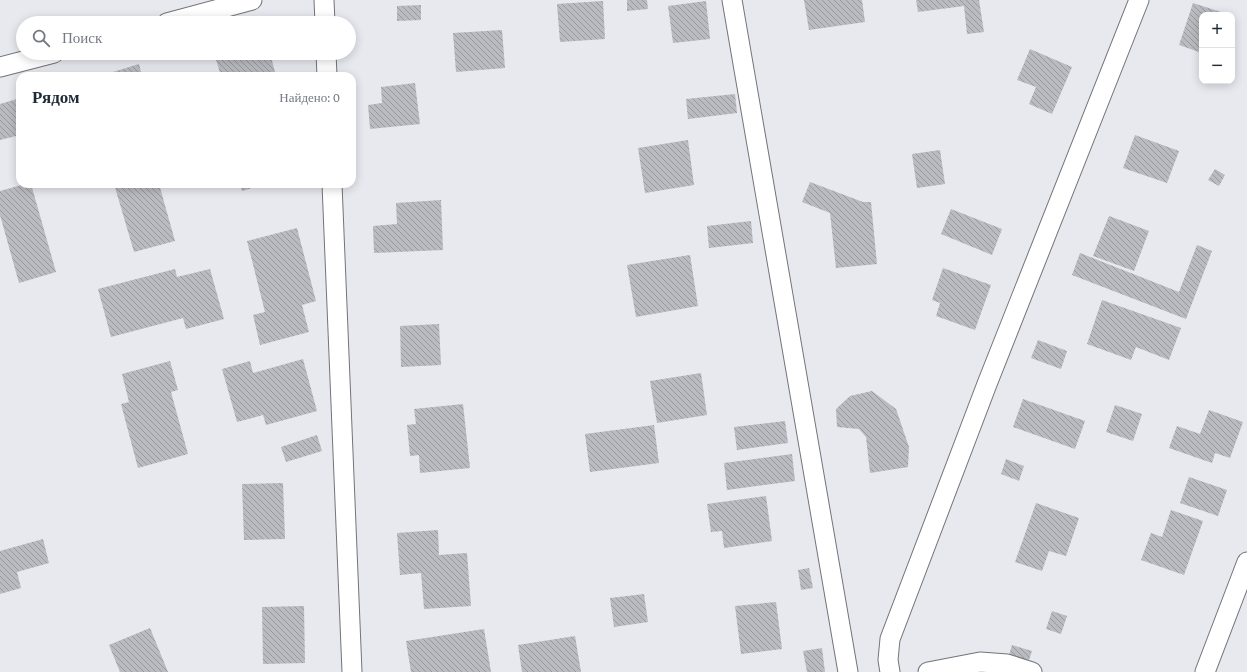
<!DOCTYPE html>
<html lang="ru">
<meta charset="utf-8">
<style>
:root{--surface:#fff;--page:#f6f6f7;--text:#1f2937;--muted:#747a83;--line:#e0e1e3}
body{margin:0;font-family:"Crimson Pro",serif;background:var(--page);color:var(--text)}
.controls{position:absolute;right:12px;top:12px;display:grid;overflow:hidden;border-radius:8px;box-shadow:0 2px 10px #0003}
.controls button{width:36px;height:36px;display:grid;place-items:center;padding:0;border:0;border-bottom:1px solid var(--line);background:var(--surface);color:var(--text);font:20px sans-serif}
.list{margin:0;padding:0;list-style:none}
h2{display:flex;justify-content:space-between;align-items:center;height:52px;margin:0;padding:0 16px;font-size:17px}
h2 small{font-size:13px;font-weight:400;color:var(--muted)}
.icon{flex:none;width:22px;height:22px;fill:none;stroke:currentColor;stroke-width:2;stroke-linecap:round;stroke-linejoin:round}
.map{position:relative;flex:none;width:1247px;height:672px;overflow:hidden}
.search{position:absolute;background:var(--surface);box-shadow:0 2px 10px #0003;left:16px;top:16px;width:340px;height:44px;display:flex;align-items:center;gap:10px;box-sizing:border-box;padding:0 14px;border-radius:22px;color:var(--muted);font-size:15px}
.panel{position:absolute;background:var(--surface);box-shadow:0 2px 10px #0003;left:16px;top:72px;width:340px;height:116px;border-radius:12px}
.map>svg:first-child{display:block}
.building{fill:url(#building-back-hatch)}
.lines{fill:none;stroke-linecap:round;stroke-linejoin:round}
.street-casing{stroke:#737479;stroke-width:21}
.street{stroke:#fff;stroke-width:19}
</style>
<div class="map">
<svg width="1247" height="672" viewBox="0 0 1247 672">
<defs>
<pattern id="building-back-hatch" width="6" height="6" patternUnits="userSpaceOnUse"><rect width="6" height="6" fill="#babbc0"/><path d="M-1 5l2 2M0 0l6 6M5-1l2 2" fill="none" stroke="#98999d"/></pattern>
</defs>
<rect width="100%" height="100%" fill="#e7e9ee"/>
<!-- building -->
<g class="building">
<polygon points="627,0 647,0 648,9 627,11"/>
<polygon points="804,0 862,0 865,22 809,30"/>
<polygon points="916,0 979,0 984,32 967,34 964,6 918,12"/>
<polygon points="603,1 605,39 560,42 557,4"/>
<polygon points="706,1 710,39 673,43 668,6"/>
<polygon points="1193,3 1224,13 1223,15 1202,15 1202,53 1179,45"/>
<polygon points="421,5 421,20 397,21 397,6"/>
<polygon points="502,30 505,68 456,72 453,33"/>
<polygon points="1030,49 1072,67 1052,114 1029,104 1036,87 1017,80"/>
<polygon points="214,53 270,53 276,76 221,76"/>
<polygon points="139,64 142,76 100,76"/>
<polygon points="415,83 420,124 370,129 368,105 382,103 381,87"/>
<polygon points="735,94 737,113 688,119 686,99"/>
<polygon points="17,99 20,110 20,135 0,140 0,104"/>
<polygon points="1135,135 1179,151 1167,183 1123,168"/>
<polygon points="688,140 694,185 645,193 638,148"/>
<polygon points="940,150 945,184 917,188 912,154"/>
<polygon points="1215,169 1225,175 1219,186 1208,180"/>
<polygon points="810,182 863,202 871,202 877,264 836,268 830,213 802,202"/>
<polygon points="25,184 31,184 56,272 19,283 0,215 0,191"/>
<polygon points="114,184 159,184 175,241 134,252"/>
<polygon points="240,184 265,184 242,191"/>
<polygon points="441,200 443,250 374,253 373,226 397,224 396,203"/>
<polygon points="951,209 1002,229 992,255 941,234"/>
<polygon points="1109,216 1149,231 1134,271 1093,256"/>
<polygon points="751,221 753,243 709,248 707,226"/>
<polygon points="297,228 316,301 302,305 309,332 260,345 253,315 265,312 247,241"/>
<polygon points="1197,245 1212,251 1186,319 1072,275 1080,253 1179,292"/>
<polygon points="690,255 698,306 636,317 627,265"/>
<polygon points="943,268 991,285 975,330 936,316 940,303 932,300"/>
<polygon points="175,269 177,277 210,269 224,319 186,329 183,318 111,337 98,289"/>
<polygon points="1102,300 1181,328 1169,360 1136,347 1131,360 1087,344"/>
<polygon points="439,324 441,365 401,367 400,326"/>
<polygon points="1038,340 1067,351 1061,369 1031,358"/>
<polygon points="303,359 317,411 266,425 263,415 237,422 222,369 250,361 253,373"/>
<polygon points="170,361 178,390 171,392 188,454 138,468 121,404 129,402 122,374"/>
<polygon points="701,373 707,415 657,423 650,381"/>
<polygon points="872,391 896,409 909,447 908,467 870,473 866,437 859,429 837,427 836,409 850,396"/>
<polygon points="1023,399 1085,421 1075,449 1013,427"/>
<polygon points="463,404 470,468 420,473 419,455 410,456 407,425 416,424 414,409"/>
<polygon points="1115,405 1142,414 1133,441 1106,432"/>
<polygon points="1209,410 1243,422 1230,458 1215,453 1212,463 1169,448 1177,426 1200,434"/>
<polygon points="785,421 788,443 737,450 734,427"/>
<polygon points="654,425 659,463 590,472 585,434"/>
<polygon points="317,435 322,451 286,462 281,447"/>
<polygon points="792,454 795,481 727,490 724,463"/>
<polygon points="1006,459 1024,466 1019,481 1001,474"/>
<polygon points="1189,477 1227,490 1218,516 1180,503"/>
<polygon points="283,483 285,539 244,540 242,484"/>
<polygon points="766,496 772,541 724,548 722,531 711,532 707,504"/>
<polygon points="1036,503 1079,518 1066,556 1049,551 1042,571 1015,562"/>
<polygon points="1171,510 1203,521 1184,575 1141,560 1151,533 1162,537"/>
<polygon points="438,530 439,555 467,553 471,606 424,609 421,573 400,575 397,533"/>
<polygon points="43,539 49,563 17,572 21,588 0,594 0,551"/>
<polygon points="809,568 813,588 801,590 798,570"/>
<polygon points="644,594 648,622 614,627 610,598"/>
<polygon points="776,602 782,649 741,654 735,606"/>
<polygon points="304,606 305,663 263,664 262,607"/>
<polygon points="1052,611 1067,616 1061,634 1046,629"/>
<polygon points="150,628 168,672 120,672 109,645"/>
<polygon points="484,629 491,672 411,672 406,641"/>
<polygon points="575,636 581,672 522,672 518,645"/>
<polygon points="1012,645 1032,651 1029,660 1009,655"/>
<polygon points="822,648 825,672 807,672 803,651"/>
</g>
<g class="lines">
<defs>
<g id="street">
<polyline points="324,0 325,23"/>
<polyline points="732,0 848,672"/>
<polyline points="167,23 252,0"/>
<polyline points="326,53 327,76"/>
<polyline points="0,67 54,53"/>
<polyline points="332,184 352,672"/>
<polyline points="890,672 888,660 890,639 987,384 1139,0"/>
<polyline points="928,672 980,662 1007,664 1032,672"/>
<polyline points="1205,672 1247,562"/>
</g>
</defs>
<!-- street casing -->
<use href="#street" class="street-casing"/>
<!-- street -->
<use href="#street" class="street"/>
</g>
</svg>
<div class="controls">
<button>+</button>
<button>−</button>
</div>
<div class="search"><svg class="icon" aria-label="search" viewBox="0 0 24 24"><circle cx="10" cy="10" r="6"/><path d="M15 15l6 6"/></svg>Поиск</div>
<section class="panel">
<h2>Рядом<small>Найдено: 0</small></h2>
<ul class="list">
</ul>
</section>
</div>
